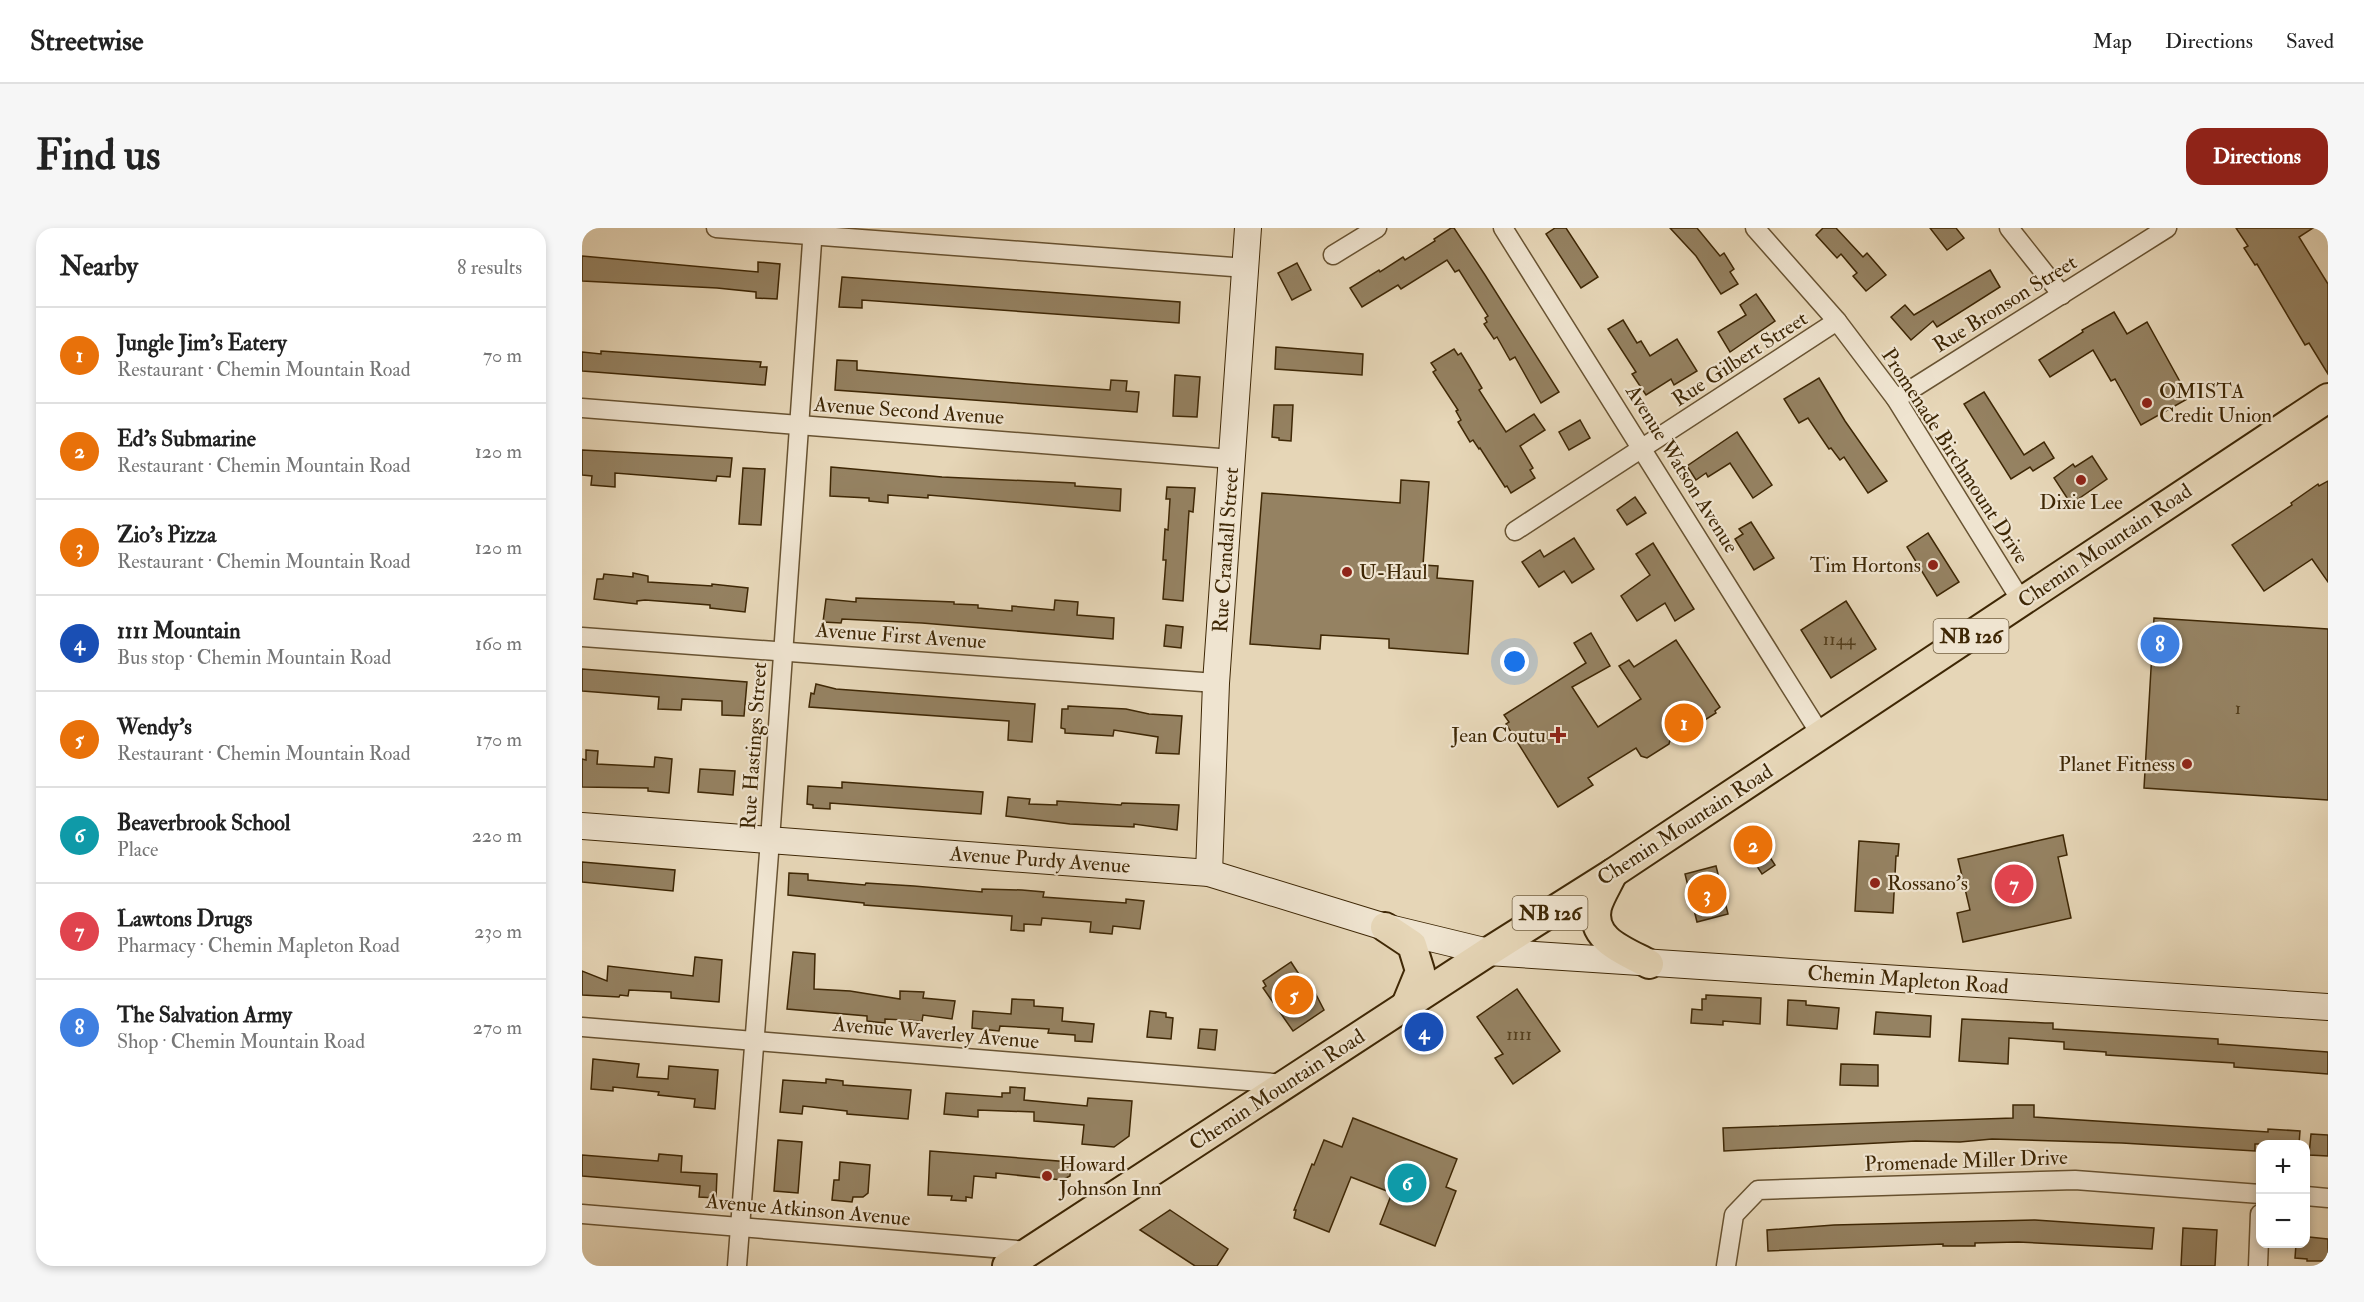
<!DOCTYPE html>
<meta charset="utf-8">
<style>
:root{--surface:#fff;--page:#f6f6f6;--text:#222;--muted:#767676;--line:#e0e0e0;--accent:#8f2418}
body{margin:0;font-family:"IM FELL Double Pica",serif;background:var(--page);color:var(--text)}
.controls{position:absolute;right:18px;bottom:18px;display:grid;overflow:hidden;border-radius:12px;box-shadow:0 3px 9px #0003}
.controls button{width:54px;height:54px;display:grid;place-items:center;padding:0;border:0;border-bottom:2px solid var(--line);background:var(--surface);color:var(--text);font:30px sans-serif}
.you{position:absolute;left:933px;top:434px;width:21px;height:21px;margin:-15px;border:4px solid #fff;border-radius:50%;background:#1a73e8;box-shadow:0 0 0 9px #1a73e833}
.badge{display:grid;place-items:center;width:39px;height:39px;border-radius:50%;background:var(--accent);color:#fff;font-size:20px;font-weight:700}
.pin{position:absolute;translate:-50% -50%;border:3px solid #fff;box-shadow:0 2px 6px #0006}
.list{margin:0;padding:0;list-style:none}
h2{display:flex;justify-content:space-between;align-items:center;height:78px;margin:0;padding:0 24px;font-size:26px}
h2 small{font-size:20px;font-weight:400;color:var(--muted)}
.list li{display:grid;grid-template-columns:39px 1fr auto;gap:18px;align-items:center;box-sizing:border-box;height:96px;padding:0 24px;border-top:2px solid var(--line)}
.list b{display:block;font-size:22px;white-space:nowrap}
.list p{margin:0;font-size:20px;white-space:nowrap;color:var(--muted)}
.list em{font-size:20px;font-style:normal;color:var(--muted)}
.map{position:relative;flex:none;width:1746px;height:1038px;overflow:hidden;border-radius:18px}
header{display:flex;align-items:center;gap:36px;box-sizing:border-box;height:84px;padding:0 30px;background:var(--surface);border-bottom:2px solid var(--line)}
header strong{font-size:28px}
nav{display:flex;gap:33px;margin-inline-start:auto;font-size:21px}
.intro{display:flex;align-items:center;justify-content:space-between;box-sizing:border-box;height:144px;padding:0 36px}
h1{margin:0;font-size:42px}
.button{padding:15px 27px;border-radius:18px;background:var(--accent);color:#fff;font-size:21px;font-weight:700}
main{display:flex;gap:36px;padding:0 36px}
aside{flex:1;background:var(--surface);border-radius:18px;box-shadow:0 3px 9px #0003}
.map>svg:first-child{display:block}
.building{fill:#958262;stroke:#3e2705;stroke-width:1.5}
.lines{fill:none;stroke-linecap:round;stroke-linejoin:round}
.street-casing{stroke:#685332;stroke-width:21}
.secondary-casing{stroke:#3e2705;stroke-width:28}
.primary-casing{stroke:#3e2705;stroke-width:32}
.street{stroke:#efe4d0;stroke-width:18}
.secondary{stroke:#efe4d0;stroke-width:26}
.primary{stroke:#e6d6b7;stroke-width:28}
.poi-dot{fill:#8f2418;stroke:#efe4d0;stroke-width:2}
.labels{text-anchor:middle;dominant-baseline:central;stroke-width:4.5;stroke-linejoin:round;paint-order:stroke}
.number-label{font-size:18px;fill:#543e1c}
.shield{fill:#efe4d0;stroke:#736042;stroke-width:1.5}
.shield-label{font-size:20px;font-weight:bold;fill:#3e2705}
.street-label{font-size:21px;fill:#3e2705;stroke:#efe4d0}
.poi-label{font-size:21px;fill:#3e2705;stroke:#efe4d0;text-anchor:start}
</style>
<header>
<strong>Streetwise</strong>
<nav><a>Map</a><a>Directions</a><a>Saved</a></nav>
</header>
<div class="intro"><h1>Find us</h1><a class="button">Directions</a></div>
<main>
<aside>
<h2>Nearby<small>8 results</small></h2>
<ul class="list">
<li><span class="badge" style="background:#e8710a">1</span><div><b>Jungle Jim's Eatery</b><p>Restaurant · Chemin Mountain Road</p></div><em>70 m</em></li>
<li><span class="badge" style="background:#e8710a">2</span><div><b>Ed's Submarine</b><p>Restaurant · Chemin Mountain Road</p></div><em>120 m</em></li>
<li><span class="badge" style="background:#e8710a">3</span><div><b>Zio's Pizza</b><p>Restaurant · Chemin Mountain Road</p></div><em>120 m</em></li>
<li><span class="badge" style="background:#1a4fb4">4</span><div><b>1111 Mountain</b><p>Bus stop · Chemin Mountain Road</p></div><em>160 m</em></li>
<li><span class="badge" style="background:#e8710a">5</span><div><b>Wendy's</b><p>Restaurant · Chemin Mountain Road</p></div><em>170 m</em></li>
<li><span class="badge" style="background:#0f9aa8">6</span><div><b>Beaverbrook School</b><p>Place</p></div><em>220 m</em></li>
<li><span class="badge" style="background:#e0444e">7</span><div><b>Lawtons Drugs</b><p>Pharmacy · Chemin Mapleton Road</p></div><em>230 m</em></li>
<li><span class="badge" style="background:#3f7fe0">8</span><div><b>The Salvation Army</b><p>Shop · Chemin Mountain Road</p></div><em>270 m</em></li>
</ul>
</aside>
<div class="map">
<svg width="1746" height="1038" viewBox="0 0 1746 1038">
<rect width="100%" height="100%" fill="#e6d6b7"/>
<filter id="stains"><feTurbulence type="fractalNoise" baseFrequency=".00333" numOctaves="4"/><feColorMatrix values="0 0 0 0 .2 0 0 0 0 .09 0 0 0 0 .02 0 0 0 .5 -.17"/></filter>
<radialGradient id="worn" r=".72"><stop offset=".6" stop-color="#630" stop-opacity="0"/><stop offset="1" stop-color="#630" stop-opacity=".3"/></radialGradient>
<!-- building -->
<g class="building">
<polygon points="869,0 872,0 903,47 977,164 959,175 933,129 928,132 915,109 912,111 902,96 905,94 903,90 906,88 877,42 873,44 865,32 819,61 816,57 780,79 768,60 797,42 798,44 821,29 823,32 853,13 852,11"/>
<polygon points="973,0 984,0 1016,49 999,60 964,6"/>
<polygon points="1088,0 1115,0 1138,28 1142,25 1152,41 1148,44 1156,56 1139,66 1114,28"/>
<polygon points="1241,0 1254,0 1281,29 1285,25 1304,47 1284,63 1271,48 1275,45 1259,26 1255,30 1234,7"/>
<polygon points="1348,0 1374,0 1382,10 1365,22"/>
<polygon points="1654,0 1731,0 1717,9 1746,56 1746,146 1727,115 1723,117 1675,36 1673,37 1662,20 1666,18"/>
<polygon points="0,28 176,44 176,34 198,36 195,71 174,70 174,64 135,60 0,53"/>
<polygon points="715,35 729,62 710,72 696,45"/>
<polygon points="1408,42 1418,59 1355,99 1351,93 1329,112 1309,89 1323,77 1332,87"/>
<polygon points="260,49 598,74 597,95 280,72 280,80 257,79"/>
<polygon points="1174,66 1193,93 1148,124 1136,104 1164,87 1158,77"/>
<polygon points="1532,84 1545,106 1565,94 1607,170 1559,197 1533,151 1529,153 1511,122 1468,149 1457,132 1501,104 1500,102"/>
<polygon points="1041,92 1055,115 1059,113 1068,128 1095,111 1115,143 1092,157 1089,151 1064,167 1050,146 1054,144 1026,101"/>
<polygon points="694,119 781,126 780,147 693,141"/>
<polygon points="872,121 876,127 879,125 887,138 900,160 897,162 924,204 952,186 963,202 938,218 951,240 948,242 953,250 929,265 925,258 923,259 898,220 897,221 891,212 888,214 876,194 879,192 874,183 876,182 851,144 854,142 849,135"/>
<polygon points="19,123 179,134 178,139 185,139 183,157 0,143 0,124 19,126"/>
<polygon points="255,132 275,133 275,142 445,156 528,162 529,152 545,153 544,163 557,164 555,184 253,162"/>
<polygon points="593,147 618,149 615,189 591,188"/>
<polygon points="1237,150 1263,193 1305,253 1286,265 1262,229 1258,232 1249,220 1247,221 1226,190 1217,195 1202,171"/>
<polygon points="1402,164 1442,227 1462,214 1472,230 1451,243 1448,239 1429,251 1382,176"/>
<polygon points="692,177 711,177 709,213 697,212 697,210 690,209"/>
<polygon points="998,192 1008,210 987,222 977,204"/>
<polygon points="1155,204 1190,257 1171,270 1148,235 1126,249 1124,245 1114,252 1105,238"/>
<polygon points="0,222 150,230 148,249 135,248 134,253 33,245 33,259 9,257 10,248 0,247"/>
<polygon points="1510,228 1525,251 1489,276 1472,250 1491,236 1493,239"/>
<polygon points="249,239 360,249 493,255 493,258 539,261 538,283 346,267 346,270 306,267 306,275 287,273 287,270 248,268"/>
<polygon points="161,240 183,241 179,297 157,296"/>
<polygon points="819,252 847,254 841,337 856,338 855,350 891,353 886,426 807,420 807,411 739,407 738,421 668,416 680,265 818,275"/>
<polygon points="1746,253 1746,354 1730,331 1682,363 1650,317 1710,277 1709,275 1736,256 1737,258"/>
<polygon points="585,259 613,260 611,284 607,283 601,373 581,371 584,332 581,332 583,301 586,302 588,271 584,271"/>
<polygon points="1053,269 1064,285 1045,297 1035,282"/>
<polygon points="1169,294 1192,330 1172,342 1153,311 1161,306 1157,301"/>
<polygon points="1346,305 1377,354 1355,368 1325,319"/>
<polygon points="992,310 1012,341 990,355 982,343 957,359 940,334 958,322 962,329"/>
<polygon points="1071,315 1112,381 1093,393 1083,375 1055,393 1039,368 1068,347 1054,326"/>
<polygon points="51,345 66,348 66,354 130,358 130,356 166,360 163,384 128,380 128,377 63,372 55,373 55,376 12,371 15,351 21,351 22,346 51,349"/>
<polygon points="274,370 372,374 372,376 396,377 396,380 430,383 430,378 472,382 473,372 496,374 495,387 532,390 531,411 340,395 260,391 259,395 241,394 244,371 274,374"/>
<polygon points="1264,373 1294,421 1249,450 1219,402"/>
<polygon points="1572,390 1746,401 1746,572 1562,560"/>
<polygon points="584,397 601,399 599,420 582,418"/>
<polygon points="1009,405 1028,438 990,459 1016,499 1059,471 1037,438 1047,432 1052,439 1094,412 1138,479 1133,483 1134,485 1099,507 1090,505 1087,516 1065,530 1059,528 1054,520 1006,550 1011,557 976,579 924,496 927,494 922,487 1004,435 992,415"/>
<polygon points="0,441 165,454 162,488 140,487 140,473 100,471 99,482 76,481 77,469 0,463"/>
<polygon points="234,456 254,461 453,476 450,514 426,512 427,493 227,479 229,465 232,466"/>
<polygon points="486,478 544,481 567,486 600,488 597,526 574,525 576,509 532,502 531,508 483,505 483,501 479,500 480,481 486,481"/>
<polygon points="4,522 16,523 15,536 72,539 73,529 90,531 87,565 66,563 66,560 0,559 0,531 4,532"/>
<polygon points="118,541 153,543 151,567 116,564"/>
<polygon points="260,554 401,564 399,586 248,575 248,581 231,580 231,577 225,576 226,558 260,560"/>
<polygon points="426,569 448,571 447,576 475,577 475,573 539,577 540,575 597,577 595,602 552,596 552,599 488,596 424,588"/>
<polygon points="1169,600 1193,637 1180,646 1156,609"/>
<polygon points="1481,607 1485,627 1476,629 1489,690 1381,714 1375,685 1388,682 1376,631"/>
<polygon points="1277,613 1317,616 1316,628 1314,628 1311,685 1273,683"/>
<polygon points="0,634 93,642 91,663 0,654"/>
<polygon points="1134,638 1146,686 1115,694 1103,646"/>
<polygon points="207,645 226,646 226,652 283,657 284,655 332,658 400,664 400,661 440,662 462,664 461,669 544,675 544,671 562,673 558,701 531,698 530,706 508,704 509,694 460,690 459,697 442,696 442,703 429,702 430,688 282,677 282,675 206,667"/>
<polygon points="211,724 233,726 232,761 268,763 318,771 318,763 342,764 341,770 373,773 370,791 341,787 340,793 303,791 303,795 285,793 285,788 205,781"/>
<polygon points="113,729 140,732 137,774 89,770 89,764 47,762 46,768 38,767 37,769 0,767 0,743 25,753 26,738 111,748"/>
<polygon points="709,734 724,757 728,755 742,782 711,803 681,760 684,758 681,753"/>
<polygon points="935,761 978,823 931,856 913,830 921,826 895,789"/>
<polygon points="1124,767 1179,770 1178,796 1141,793 1141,797 1109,795 1110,781 1120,782 1120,771 1124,771"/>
<polygon points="430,771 452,772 452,778 481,780 480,793 512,796 510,814 493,813 493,807 466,805 467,801 418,798 417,803 390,800 391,783 429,786"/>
<polygon points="1206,772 1224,773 1224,777 1257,780 1255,801 1205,797"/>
<polygon points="568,783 584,785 584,789 591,790 589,811 565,809"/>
<polygon points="1294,784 1349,788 1348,809 1292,806"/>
<polygon points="1380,791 1463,795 1471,795 1471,801 1636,811 1636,816 1746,824 1746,846 1652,839 1652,835 1524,827 1524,824 1482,821 1482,814 1427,810 1426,836 1377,833"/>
<polygon points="618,801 635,802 633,822 616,820"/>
<polygon points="11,831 57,836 55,849 86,851 87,838 136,842 133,881 112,879 113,871 76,867 77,864 31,859 31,863 9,861"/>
<polygon points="1259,836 1296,837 1296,858 1258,857"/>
<polygon points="244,851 261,853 261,857 329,862 326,891 265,886 265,883 221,878 220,886 198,884 201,852 244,855"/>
<polygon points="428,859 443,860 442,872 505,878 506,870 550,873 547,908 532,919 500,916 502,897 452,893 452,884 396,882 396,889 362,886 364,865 420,869 420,865 428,865"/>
<polygon points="1431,877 1452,877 1452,889 1686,904 1686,901 1718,903 1717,916 1673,916 1673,923 1540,915 1410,911 1378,914 1334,913 1142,923 1141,900 1431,890"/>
<polygon points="771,890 875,931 864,959 874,963 853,1018 798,996 810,965 769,949 747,1004 712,990 714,982 712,982 730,936 732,937 742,912 760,919"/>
<polygon points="1729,906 1746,907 1746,928 1727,927"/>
<polygon points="196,912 220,914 216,965 192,963"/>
<polygon points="348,923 489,934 488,948 480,952 414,945 414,950 392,948 390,970 384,969 384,973 369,972 370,968 346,967"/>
<polygon points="77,926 100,928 99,944 135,946 134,970 117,969 118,958 0,948 0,927 76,933"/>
<polygon points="258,934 288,937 286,965 281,969 271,969 270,974 250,972 252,952 257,952"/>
<polygon points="588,982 646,1021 635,1038 613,1038 558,1002"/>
<polygon points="1453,992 1572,1000 1570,1021 1436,1014 1393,1015 1393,1018 1361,1018 1361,1016 1186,1023 1185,1002 1252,997"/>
<polygon points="1601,1000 1635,1002 1633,1038 1599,1038"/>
<polygon points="1727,1009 1746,1011 1746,1033 1725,1033 1725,1031 1713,1030 1714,1016 1724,1016 1724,1011"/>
</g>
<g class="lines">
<defs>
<g id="street">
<polyline points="134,0 664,40"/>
<polyline points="921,0 1239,507"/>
<polyline points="1173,0 1255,93 1314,171 1440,374"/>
<polyline points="1427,0 1480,67"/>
<polyline points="751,27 795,0"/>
<polyline points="1314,171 1585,0"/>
<polyline points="0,180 650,231"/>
<polyline points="933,303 1255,93"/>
<polyline points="0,409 634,455"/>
<polyline points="0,799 704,856"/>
<polyline points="1724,968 1746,970"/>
<polyline points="0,986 447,1023"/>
<polyline points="155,1038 188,612 231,0"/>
<polyline points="1144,1038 1152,987 1176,962 1493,952 1678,966"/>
<polyline points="1676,1038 1678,986"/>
</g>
<g id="secondary">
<polyline points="0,598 627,645 803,699 906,724 1746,779"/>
<polyline points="627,645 634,455 666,0"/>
</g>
<g id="primary">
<path d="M 1031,645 C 1026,656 1018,668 1015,679 C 1007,712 1045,724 1067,736"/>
<polyline points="803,699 830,717 838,743 824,777"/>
<polyline points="425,1038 906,724 1031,645 1746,170"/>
</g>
</defs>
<!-- street casing -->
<use href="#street" class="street-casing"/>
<!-- secondary casing -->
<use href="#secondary" class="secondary-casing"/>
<!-- primary casing -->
<use href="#primary" class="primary-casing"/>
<!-- street -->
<use href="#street" class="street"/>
<!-- secondary -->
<use href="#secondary" class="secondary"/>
<!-- primary -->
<use href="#primary" class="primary"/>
</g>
<!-- markers -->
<g class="poi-dot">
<circle cx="1565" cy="175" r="6"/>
<circle cx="1499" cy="252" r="6"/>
<circle cx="1351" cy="337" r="6"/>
<circle cx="765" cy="344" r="6"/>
<path d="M973 498h6v6h6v6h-6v6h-6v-6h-6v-6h6z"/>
<circle cx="1605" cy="536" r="6"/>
<circle cx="1293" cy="655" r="6"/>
<circle cx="465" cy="948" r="6"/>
</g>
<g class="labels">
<!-- number labels -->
<g class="number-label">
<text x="1257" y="411">1144</text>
<text x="1656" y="480">1</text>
<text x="937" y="806">1111</text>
</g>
<!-- shield labels -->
<g class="shield">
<rect x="1351.5" y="391" width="75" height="34" rx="4.5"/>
<rect x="930.5" y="668" width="75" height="34" rx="4.5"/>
</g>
<g class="shield-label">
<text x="1389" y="408">NB 126</text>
<text x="968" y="685">NB 126</text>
</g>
<!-- street labels -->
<g class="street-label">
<text transform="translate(1423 76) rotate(-32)">Rue Bronson Street</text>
<text transform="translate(1158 131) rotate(-33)">Rue Gilbert Street</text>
<text transform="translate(327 183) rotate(4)">Avenue Second Avenue</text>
<text transform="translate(1373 228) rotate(57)">Promenade Birchmount Drive</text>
<text transform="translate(1100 241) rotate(58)">Avenue Watson Avenue</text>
<text transform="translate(1523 318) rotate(-34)">Chemin Mountain Road</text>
<text transform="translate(644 322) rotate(-86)">Rue Crandall Street</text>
<text transform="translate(319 408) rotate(4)">Avenue First Avenue</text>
<text transform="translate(172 518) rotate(-86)">Rue Hastings Street</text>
<text transform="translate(1103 597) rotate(-33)">Chemin Mountain Road</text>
<text transform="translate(458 632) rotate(4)">Avenue Purdy Avenue</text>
<text transform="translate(1326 752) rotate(4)">Chemin Mapleton Road</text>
<text transform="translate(354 805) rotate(5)">Avenue Waverley Avenue</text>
<text transform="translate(695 862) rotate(-33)">Chemin Mountain Road</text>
<text transform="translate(1384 933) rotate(-2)">Promenade Miller Drive</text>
<text transform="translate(226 982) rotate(5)">Avenue Atkinson Avenue</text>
</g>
<!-- poi labels -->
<g class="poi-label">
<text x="1577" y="163">OMISTA<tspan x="1577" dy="24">Credit Union</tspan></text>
<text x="1499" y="274" text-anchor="middle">Dixie Lee</text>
<text x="1339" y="337" text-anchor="end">Tim Hortons</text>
<text x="777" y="344">U-Haul</text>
<text x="964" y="507" text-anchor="end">Jean Coutu</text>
<text x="1593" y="536" text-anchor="end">Planet Fitness</text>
<text x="1305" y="655">Rossano's</text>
<text x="477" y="936">Howard<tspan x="477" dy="24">Johnson Inn</tspan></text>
</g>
</g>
<rect width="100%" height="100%" filter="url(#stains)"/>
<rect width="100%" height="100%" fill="url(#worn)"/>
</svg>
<div class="controls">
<button>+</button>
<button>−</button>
</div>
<div class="you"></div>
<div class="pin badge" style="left:1102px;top:495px;background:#e8710a">1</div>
<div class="pin badge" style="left:1171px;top:617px;background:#e8710a">2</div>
<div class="pin badge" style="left:1125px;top:666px;background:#e8710a">3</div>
<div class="pin badge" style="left:842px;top:804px;background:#1a4fb4">4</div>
<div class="pin badge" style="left:712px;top:767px;background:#e8710a">5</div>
<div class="pin badge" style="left:825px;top:955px;background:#0f9aa8">6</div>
<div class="pin badge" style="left:1432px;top:656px;background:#e0444e">7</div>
<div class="pin badge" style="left:1578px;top:416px;background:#3f7fe0">8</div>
</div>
</main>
